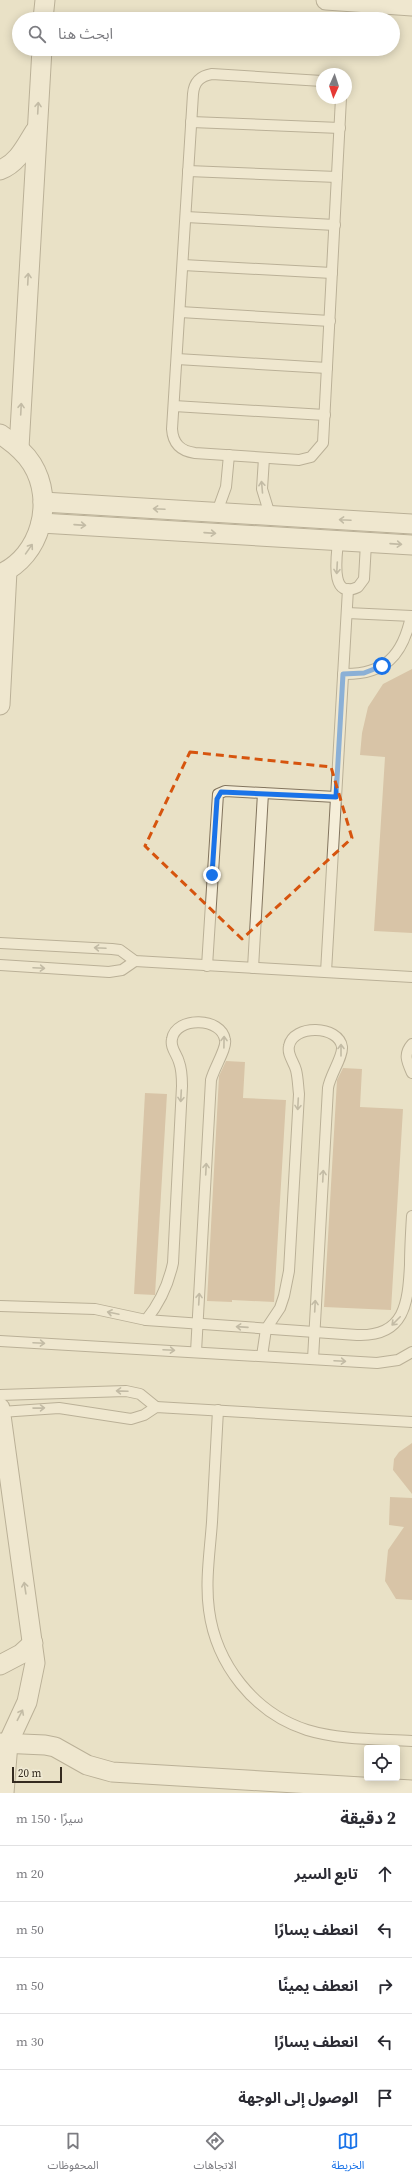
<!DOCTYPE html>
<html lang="ar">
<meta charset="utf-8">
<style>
:root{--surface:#fff;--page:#f2f2f3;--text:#2b2b33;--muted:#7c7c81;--line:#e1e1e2;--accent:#1a73e8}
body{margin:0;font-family:"Source Serif 4","Noto Sans Arabic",serif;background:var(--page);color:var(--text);direction:rtl}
.controls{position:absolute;right:12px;bottom:12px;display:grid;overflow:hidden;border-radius:4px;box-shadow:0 2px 10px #0003}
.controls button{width:36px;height:36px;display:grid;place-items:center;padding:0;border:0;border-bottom:1px solid var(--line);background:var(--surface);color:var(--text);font:20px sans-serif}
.compass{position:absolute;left:316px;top:68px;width:36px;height:36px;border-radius:50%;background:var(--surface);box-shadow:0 2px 10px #0003;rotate:183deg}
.scale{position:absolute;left:12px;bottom:10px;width:50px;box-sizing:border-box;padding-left:4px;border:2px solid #342b20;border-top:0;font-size:11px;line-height:14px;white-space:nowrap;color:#342b20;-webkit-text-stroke:3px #f1ebd5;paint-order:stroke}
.stop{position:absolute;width:12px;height:12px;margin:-9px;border:3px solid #1a73e8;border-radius:50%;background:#fff}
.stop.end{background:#1a73e8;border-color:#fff;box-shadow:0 1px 4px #0008}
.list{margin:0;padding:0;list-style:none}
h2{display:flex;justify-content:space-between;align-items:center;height:52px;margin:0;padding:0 16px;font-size:17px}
h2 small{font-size:13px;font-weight:400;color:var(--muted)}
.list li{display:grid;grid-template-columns:26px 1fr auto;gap:12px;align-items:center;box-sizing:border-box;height:56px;padding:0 16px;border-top:1px solid var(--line)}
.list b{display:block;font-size:15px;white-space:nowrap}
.list em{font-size:13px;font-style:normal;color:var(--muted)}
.icon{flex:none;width:22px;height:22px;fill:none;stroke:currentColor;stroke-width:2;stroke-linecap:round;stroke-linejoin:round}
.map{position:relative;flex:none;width:412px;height:1793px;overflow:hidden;direction:ltr}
.search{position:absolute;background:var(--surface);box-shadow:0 2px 10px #0003;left:12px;right:12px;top:12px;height:44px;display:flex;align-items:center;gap:10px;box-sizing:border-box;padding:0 14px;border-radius:22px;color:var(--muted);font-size:15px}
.sheet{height:332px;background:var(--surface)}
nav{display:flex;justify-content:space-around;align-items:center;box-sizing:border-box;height:56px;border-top:1px solid var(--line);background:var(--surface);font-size:11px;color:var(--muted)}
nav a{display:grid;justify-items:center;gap:2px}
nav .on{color:var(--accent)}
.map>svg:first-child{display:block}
.building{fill:#c3a181}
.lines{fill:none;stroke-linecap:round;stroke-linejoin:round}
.service-casing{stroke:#82745e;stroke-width:12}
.minor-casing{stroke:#82745e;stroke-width:21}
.service{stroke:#f5eed9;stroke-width:10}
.minor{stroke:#f5eed9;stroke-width:19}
.oneway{stroke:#948c7c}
.route{stroke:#1a73e8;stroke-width:5}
.marked{fill:none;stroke:#d6540e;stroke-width:3;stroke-dasharray:8 5;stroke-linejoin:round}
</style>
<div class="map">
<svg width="412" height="1793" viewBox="0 0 412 1793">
<rect width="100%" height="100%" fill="#e9e1c6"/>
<!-- building -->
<g class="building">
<polygon points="412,669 412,933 374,931 385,757 360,755 362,733 368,707 383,684"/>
<polygon points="226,1061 245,1062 243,1098 286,1100 274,1302 232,1300 232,1302 207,1301 219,1076"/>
<polygon points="343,1068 362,1069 360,1107 403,1109 391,1310 324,1307 337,1080"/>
<polygon points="145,1093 167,1094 155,1295 134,1294"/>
<polygon points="412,1443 412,1494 393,1470 394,1459 399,1452"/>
<polygon points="390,1497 412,1498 412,1600 396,1599 385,1581 388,1550 404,1527 389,1525"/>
</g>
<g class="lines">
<defs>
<g id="service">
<path d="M 322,81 L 212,74 C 200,76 194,82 193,94 L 172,429 C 173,444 181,451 195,453 L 299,460 L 311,457 L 323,443 L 341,98"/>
<polyline points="191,122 340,128"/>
<polyline points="188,171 337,177"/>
<polyline points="186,217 335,225"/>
<polyline points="183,265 332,273"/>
<polyline points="180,312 330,321"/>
<polyline points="177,359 327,368"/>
<polyline points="174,406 325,415"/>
<polyline points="264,458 262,489 270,515"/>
<polyline points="217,512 226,487 229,455"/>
<path d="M 338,541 C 337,555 329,601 358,587 L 364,579 L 366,543"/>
<polyline points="347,613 412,616"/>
<path d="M 343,674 C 385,675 403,655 411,616"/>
<polyline points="0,943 112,949 120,950 135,961 412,977"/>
<polyline points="0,965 109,972 122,970 135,961"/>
<polyline points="207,966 218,794 225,791 336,797"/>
<polyline points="253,968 263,793"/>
<polyline points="326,972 348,589"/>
<path d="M 412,1044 C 403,1054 407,1062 412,1073"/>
<path d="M 0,1306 L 95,1309 L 146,1320 L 357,1335 C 405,1337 408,1303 410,1265 C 410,1249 411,1232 412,1216"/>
<path d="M 146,1320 C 160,1303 168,1286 173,1263 L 182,1086 C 182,1078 182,1070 179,1062 C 177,1054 170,1048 172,1039 C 176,1016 222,1017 225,1040 C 227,1048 214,1068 211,1080 L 196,1352"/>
<polyline points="0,1341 377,1363 398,1360 412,1352"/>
<path d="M 262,1356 L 266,1329 L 280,1308 L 284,1296 L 289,1271 L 299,1094 C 298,1086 298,1078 296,1070 C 294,1062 287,1055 289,1046 C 293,1024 339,1025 342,1047 C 343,1057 330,1075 328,1088 L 313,1359"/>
<polyline points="0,1395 126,1391 140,1394 156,1407"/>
<path d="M 218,1410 C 216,1448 214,1485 212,1522 C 210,1551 205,1581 209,1610 C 216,1664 254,1713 307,1730 C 340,1740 377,1739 412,1741"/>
<polyline points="1,1412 59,1408 131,1419 144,1415 156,1407 412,1422"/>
</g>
<g id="minor">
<polyline points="326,0 412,6"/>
<polyline points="43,19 45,0"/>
<path d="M 0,170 C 18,163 25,147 35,131"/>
<path d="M 0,434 C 12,442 24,451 32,464 C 55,501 41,556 0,574"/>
<polyline points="19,448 42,49"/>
<polyline points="43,502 412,524"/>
<polyline points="41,523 412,545"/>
<polyline points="0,705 7,571"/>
<polyline points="0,1408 35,1663 27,1702 8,1743 4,1793"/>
<polyline points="0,1665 21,1654 33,1643"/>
<polyline points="0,1743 45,1745 55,1747 87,1765 112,1772 412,1790"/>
</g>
</defs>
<!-- service casing -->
<use href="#service" class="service-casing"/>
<!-- minor casing -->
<use href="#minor" class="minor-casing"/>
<!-- service -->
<use href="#service" class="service"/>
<!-- minor -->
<use href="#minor" class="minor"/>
</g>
<!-- one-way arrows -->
<defs><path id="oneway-shaft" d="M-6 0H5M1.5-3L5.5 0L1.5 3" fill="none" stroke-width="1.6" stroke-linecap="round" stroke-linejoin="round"/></defs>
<g class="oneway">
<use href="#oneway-shaft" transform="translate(38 108) rotate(-87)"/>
<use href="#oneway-shaft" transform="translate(28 279) rotate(-87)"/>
<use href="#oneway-shaft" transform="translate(21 409) rotate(-87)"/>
<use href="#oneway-shaft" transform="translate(262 487) rotate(-95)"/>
<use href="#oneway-shaft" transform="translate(159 509) rotate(-177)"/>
<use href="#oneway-shaft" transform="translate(345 520) rotate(-177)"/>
<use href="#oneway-shaft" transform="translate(80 525) rotate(4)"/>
<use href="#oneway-shaft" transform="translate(210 533) rotate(4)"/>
<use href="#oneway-shaft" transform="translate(396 544) rotate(4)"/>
<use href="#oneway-shaft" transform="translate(29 549) rotate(-55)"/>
<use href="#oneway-shaft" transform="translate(337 568) rotate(93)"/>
<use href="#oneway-shaft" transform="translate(100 948) rotate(-177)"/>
<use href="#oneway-shaft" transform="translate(39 968) rotate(3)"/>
<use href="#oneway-shaft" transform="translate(224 1042) rotate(-89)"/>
<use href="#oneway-shaft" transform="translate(341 1050) rotate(-90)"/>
<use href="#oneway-shaft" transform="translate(181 1096) rotate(93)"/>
<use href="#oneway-shaft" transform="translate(298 1104) rotate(93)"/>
<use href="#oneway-shaft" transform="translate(206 1169) rotate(-87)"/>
<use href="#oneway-shaft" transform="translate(323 1176) rotate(-87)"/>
<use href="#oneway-shaft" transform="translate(199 1299) rotate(-87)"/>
<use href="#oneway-shaft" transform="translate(315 1306) rotate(-87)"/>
<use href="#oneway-shaft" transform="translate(113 1313) rotate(-168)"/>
<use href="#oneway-shaft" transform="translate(396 1321) rotate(135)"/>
<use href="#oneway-shaft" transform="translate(242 1327) rotate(-176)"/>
<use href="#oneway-shaft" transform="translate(39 1343) rotate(3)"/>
<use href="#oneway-shaft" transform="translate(169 1350) rotate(3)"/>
<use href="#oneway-shaft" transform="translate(340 1361) rotate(3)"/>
<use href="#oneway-shaft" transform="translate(122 1391) rotate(-178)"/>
<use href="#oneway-shaft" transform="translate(39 1408) rotate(-1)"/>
<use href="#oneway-shaft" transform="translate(25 1588) rotate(-99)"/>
<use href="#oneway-shaft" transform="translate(20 1715) rotate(-63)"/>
</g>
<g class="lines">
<!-- route -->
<polyline class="route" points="212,875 217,799 221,792 336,797 343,674 364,673 382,666"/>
</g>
<!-- marked area -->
<path d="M0 0H412V1793H0ZM 190,752 L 331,767 L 352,838 L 242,939 L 145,846 Z" fill="#e9e1c6" fill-opacity=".55" fill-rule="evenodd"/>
<path class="marked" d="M 190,752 L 331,767 L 352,838 L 242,939 L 145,846 Z"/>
</svg>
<div class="controls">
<button><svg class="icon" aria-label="locate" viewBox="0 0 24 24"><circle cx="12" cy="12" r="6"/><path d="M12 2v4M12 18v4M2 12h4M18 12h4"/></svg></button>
</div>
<svg class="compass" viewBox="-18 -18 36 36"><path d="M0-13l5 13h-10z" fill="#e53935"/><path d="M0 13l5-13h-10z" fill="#7c7c81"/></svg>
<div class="scale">20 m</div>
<div class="stop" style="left:382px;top:666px"></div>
<div class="stop end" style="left:212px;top:875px"></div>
<div class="search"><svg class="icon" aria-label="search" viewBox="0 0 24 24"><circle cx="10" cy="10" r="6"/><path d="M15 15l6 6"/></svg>ابحث هنا</div>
</div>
<section class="sheet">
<h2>2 دقيقة<small>سيرًا · 150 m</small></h2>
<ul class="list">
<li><svg class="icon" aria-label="ahead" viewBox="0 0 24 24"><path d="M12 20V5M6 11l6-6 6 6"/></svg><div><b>تابع السير</b></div><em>20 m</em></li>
<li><svg class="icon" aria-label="left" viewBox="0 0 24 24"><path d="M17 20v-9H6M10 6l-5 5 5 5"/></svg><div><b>انعطف يسارًا</b></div><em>50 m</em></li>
<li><svg class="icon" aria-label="right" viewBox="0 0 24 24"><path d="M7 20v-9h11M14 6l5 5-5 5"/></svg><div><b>انعطف يمينًا</b></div><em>50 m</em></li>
<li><svg class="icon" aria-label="left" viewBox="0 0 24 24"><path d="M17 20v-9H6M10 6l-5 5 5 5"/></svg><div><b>انعطف يسارًا</b></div><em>30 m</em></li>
<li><svg class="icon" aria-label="arrive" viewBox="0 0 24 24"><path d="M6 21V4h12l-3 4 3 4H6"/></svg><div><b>الوصول إلى الوجهة</b></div></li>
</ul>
</section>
<nav>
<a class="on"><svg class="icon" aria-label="map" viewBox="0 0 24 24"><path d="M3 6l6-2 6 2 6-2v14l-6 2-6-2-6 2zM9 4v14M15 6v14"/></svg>الخريطة</a>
<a><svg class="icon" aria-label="directions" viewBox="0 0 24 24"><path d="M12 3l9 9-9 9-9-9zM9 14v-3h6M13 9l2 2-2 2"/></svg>الاتجاهات</a>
<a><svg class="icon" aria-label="saved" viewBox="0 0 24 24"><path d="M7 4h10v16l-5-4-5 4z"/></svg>المحفوظات</a>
</nav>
